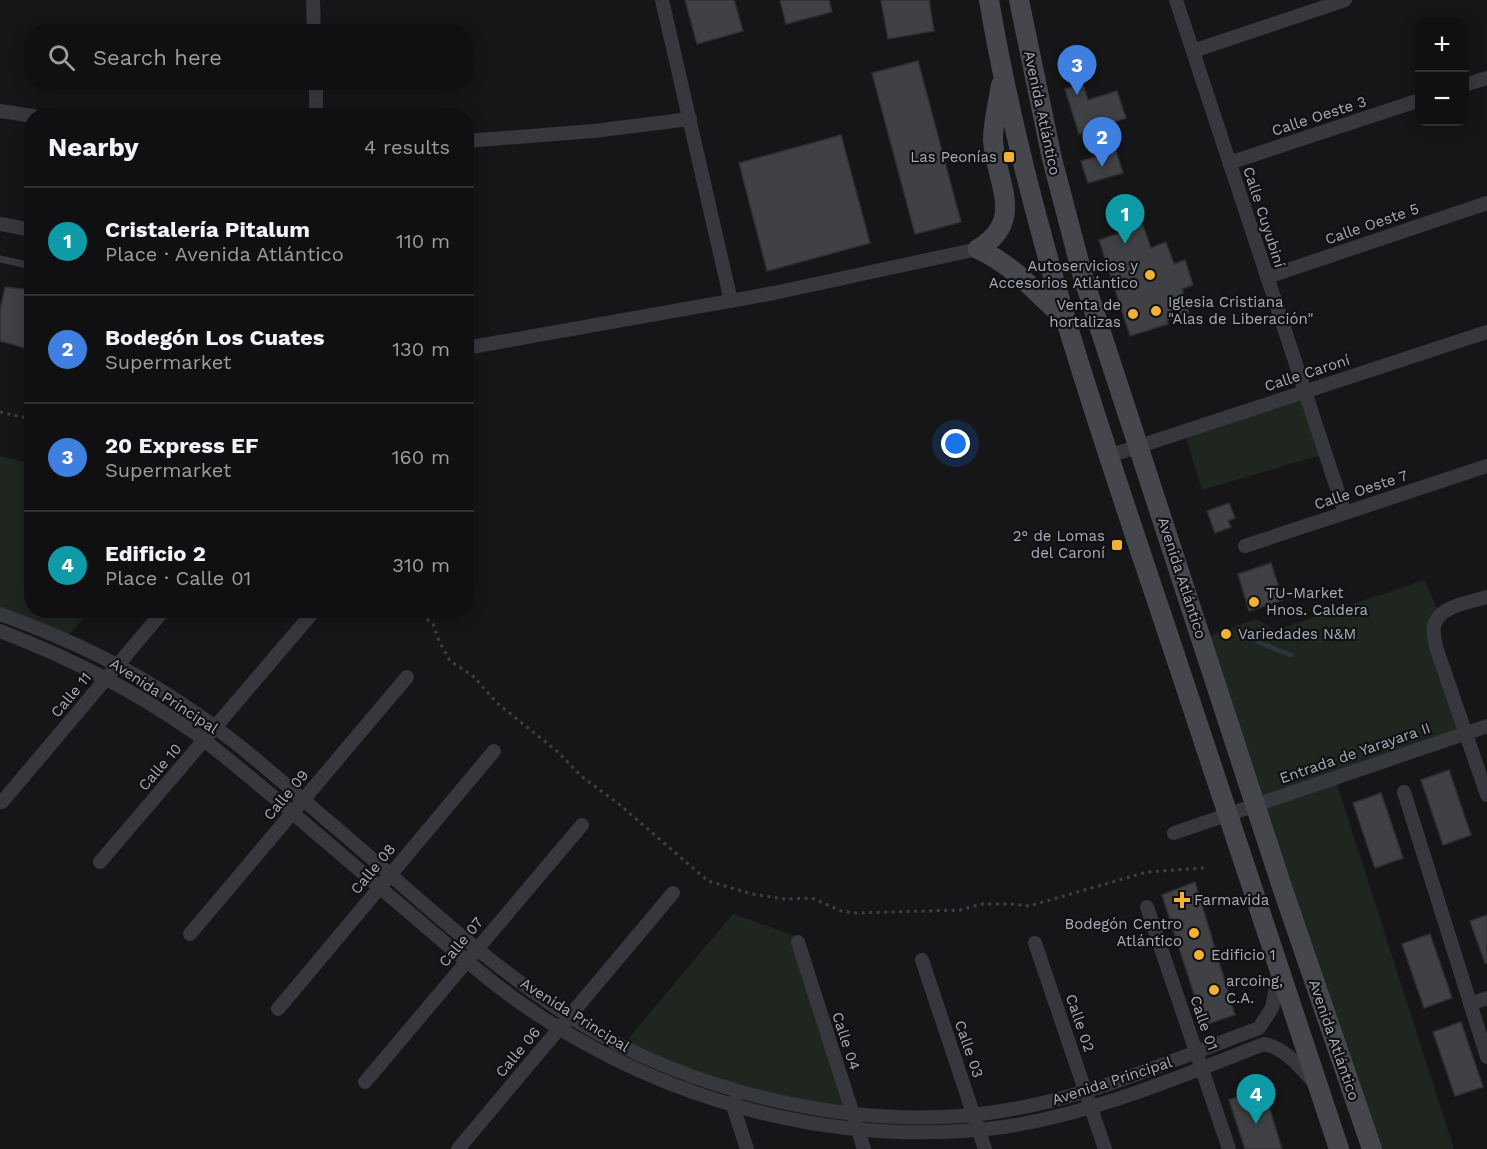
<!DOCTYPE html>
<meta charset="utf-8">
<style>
:root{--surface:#101012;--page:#1e1e20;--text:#f1f3f6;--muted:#9c9d9f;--line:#303032;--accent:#d93025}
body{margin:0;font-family:"Work Sans",sans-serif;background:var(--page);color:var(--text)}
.controls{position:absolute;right:18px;top:18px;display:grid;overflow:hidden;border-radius:12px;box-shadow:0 3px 15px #0003}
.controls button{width:54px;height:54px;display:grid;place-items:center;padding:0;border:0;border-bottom:2px solid var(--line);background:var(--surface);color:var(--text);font:30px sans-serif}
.you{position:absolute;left:956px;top:444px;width:21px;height:21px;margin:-15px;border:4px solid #fff;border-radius:50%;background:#1a73e8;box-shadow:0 0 0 9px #1a73e833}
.badge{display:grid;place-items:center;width:39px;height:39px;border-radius:50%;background:var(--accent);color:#fff;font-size:20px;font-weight:700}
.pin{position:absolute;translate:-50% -50px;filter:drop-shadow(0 2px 3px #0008)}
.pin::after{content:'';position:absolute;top:32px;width:21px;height:18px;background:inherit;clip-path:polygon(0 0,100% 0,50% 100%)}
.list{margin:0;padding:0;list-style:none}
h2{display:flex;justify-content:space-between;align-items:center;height:78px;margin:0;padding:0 24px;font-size:26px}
h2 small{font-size:20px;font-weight:400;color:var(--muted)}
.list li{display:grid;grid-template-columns:39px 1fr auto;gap:18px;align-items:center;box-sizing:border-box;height:108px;padding:0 24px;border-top:2px solid var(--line)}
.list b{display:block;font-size:22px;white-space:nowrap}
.list p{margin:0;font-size:20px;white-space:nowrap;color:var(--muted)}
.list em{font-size:20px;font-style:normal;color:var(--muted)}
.icon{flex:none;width:33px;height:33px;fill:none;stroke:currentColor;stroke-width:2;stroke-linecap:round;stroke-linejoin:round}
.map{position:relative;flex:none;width:1487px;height:1149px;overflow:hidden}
.search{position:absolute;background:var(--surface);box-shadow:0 3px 15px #0003;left:24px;top:24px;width:450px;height:66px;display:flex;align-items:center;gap:15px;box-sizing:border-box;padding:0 21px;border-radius:24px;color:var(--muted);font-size:22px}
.panel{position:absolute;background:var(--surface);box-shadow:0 3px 15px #0003;left:24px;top:108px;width:450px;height:510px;border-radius:24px}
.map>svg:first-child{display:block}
.green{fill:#1e261f}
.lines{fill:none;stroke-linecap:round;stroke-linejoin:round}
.stream{stroke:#2c353c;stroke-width:4.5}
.building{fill:#404145;stroke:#303034;stroke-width:1.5}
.path{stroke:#3d3f44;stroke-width:3;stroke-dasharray:3 4.5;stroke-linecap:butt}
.service{stroke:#37383d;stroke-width:7}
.minor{stroke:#37383d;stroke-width:14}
.secondary{stroke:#45474d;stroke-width:20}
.poi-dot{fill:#f2b134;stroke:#111113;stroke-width:2}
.labels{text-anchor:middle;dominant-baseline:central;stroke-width:4.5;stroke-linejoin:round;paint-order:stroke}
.street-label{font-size:15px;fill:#a8adb8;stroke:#111113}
.poi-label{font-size:15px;fill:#a8adb8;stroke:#111113;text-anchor:start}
</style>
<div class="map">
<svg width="1487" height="1149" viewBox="0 0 1487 1149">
<rect width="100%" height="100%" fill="#161618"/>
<!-- green -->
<g class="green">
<polygon points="1304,392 1325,454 1202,490 1184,431"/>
<polygon points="0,456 31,464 32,610 90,611 65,639 0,614"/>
<polygon points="1424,580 1440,615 1434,628 1466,733 1335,778 1454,1149 1372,1149 1202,638 1256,619 1276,630"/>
<polygon points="733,914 795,936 852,1113 783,1101 622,1046"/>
</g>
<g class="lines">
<!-- stream -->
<polyline class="stream" points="1254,631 1258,642 1291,655"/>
</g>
<!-- building -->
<g class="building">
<polygon points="685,0 734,0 743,31 697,44"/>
<polygon points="780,0 829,0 832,12 786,24"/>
<polygon points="881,0 929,0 934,31 888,39"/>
<polygon points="918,61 961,222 915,234 872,73"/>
<polygon points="1083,84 1088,100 1117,91 1126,118 1079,134 1065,89"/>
<polygon points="841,135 870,243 767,271 739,163"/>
<polygon points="1116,151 1123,173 1088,183 1081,161"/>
<polygon points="1143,225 1151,248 1166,242 1174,264 1185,260 1193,285 1182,289 1189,313 1167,320 1168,324 1130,336 1099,240"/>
<polygon points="5,287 32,290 32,350 0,341 0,310"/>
<polygon points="1229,503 1235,518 1228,521 1231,527 1215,533 1207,511"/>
<polygon points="1271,563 1283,600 1249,611 1238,574"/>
<polygon points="1449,770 1471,835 1443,845 1421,780"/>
<polygon points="1381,793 1403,858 1375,868 1353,803"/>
<polygon points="1195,882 1235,1015 1204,1025 1162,895"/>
<polygon points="1487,915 1487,963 1485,963 1470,921"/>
<polygon points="1430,934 1452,998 1424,1008 1402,944"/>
<polygon points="1461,1022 1483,1087 1455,1096 1433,1032"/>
<polygon points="1263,1087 1282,1149 1245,1149 1229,1100"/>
</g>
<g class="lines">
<!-- path -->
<g class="path">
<polyline points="0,412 32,419"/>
<polyline points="415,610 433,624 439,641 450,661 472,675 497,703 558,752 581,776 620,805 708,881 752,894 784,899 812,898 841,911 856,913 960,910 982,904 1011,904 1029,906 1147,872 1204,868"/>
</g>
<!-- service -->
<polyline class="service" points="0,259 32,266"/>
<!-- minor -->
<g class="minor">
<polyline points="313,0 314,32"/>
<polyline points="662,0 731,301"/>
<polyline points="1176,0 1345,513"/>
<polyline points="1193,51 1345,0"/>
<polyline points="1464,85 1487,78"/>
<polyline points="0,111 33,116"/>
<polyline points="316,116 316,82"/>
<polyline points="466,141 594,131 690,119"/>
<polyline points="1229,163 1420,100"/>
<polyline points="0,224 32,230"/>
<polyline points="1267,277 1487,203"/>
<polyline points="466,348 774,293 978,249"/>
<polyline points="1109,456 1487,332"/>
<polyline points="1245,546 1487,466"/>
<path d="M 1487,597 C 1471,602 1437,606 1434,627 C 1433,633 1435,641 1436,647 L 1487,795"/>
<path d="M 0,614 C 68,638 132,669 191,710 C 244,746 292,791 341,832 C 415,895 487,964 569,1016 C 690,1094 865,1135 1008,1110 C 1095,1095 1176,1059 1259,1028 L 1272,1008 L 1279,974"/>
<path d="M 0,631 C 72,659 132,689 195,733 C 267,789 335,850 404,908 C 443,941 481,975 522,1004 C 661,1101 835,1149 1004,1127 C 1095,1113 1179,1077 1264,1044 C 1286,1048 1300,1068 1315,1083"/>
<polyline points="1404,792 1487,1057"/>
<polyline points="2,802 164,610"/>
<polyline points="1174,833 1487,726"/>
<polyline points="100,862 315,610"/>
<polyline points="1147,907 1229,1149"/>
<polyline points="190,934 407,677"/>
<polyline points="798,942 864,1149"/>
<polyline points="1035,943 1105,1149"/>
<polyline points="922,960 985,1149"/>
<polyline points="1470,1004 1487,998"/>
<polyline points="278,1009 494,751"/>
<polyline points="365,1082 582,825"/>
<polyline points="735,1100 733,1106 747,1149"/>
<polyline points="458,1149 673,893"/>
</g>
<!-- secondary -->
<g class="secondary">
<path d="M 989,0 C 1025,213 1095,417 1164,622 C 1223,797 1280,973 1339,1149"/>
<polyline points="1019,0 1052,159 1083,277 1283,890 1372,1149"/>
<path d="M 978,249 C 1027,220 995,181 993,140 C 993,122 998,104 1001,85"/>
<path d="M 978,249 C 1012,264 1037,293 1064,318"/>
</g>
</g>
<!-- markers -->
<g class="poi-dot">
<rect x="1003" y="151" width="12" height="12" rx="3"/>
<circle cx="1150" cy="275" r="6"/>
<circle cx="1156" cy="311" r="6"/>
<circle cx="1133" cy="314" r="6"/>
<rect x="1111" y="539" width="12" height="12" rx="3"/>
<circle cx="1254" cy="602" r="6"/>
<circle cx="1226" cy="634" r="6"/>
<path d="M1179 891h6v6h6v6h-6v6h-6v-6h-6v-6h6z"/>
<circle cx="1194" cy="933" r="6"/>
<circle cx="1199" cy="955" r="6"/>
<circle cx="1214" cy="990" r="6"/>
</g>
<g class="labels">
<!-- street labels -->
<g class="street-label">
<text transform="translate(1042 113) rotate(78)">Avenida Atlántico</text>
<text transform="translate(1319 116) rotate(-18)">Calle Oeste 3</text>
<text transform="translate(1264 217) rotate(72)">Calle Cuyubiní</text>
<text transform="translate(1372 224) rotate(-19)">Calle Oeste 5</text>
<text transform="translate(1307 373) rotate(-18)">Calle Caroní</text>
<text transform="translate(1361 490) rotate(-18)">Calle Oeste 7</text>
<text transform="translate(1182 578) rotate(72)">Avenida Atlántico</text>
<text transform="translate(71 695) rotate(-50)">Calle 11</text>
<text transform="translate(164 696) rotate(33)">Avenida Principal</text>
<text transform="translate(1355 753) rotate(-19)">Entrada de Yarayara II</text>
<text transform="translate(160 767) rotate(-49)">Calle 10</text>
<text transform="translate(286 795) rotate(-50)">Calle 09</text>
<text transform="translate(373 869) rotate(-50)">Calle 08</text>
<text transform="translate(461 942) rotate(-50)">Calle 07</text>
<text transform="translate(575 1015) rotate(32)">Avenida Principal</text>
<text transform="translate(1080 1023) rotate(71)">Calle 02</text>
<text transform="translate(1204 1023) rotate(71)">Calle 01</text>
<text transform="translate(1334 1040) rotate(71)">Avenida Atlántico</text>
<text transform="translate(846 1041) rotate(72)">Calle 04</text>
<text transform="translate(969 1049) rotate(71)">Calle 03</text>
<text transform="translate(518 1052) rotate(-50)">Calle 06</text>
<text transform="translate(1112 1081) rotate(-18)">Avenida Principal</text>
</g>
<!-- poi labels -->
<g class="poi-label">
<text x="997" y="157" text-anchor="end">Las Peonías</text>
<text x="1138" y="266" text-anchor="end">Autoservicios y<tspan x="1138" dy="17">Accesorios Atlántico</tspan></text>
<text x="1168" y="302">Iglesia Cristiana<tspan x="1168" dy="17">"Alas de Liberación"</tspan></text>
<text x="1121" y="305" text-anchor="end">Venta de<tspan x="1121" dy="17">hortalizas</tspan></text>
<text x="1105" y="536" text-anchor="end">2° de Lomas<tspan x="1105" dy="17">del Caroní</tspan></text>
<text x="1266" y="593">TU-Market<tspan x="1266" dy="17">Hnos. Caldera</tspan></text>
<text x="1238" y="634">Variedades N&amp;M</text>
<text x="1194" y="900">Farmavida</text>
<text x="1182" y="924" text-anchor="end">Bodegón Centro<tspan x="1182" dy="17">Atlántico</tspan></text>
<text x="1211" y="955">Edificio 1</text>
<text x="1226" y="981">arcoing,<tspan x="1226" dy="17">C.A.</tspan></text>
</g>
</g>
</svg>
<div class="controls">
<button>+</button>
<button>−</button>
</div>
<div class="you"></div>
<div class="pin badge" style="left:1125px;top:244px;background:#0f9aa8">1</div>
<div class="pin badge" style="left:1102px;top:167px;background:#3f7fe0">2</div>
<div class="pin badge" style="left:1077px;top:95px;background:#3f7fe0">3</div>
<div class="pin badge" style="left:1256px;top:1124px;background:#0f9aa8">4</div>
<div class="search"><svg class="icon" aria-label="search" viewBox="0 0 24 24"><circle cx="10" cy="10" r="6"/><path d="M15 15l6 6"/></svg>Search here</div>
<section class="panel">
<h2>Nearby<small>4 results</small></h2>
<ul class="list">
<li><span class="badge" style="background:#0f9aa8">1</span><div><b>Cristalería Pitalum</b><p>Place · Avenida Atlántico</p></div><em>110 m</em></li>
<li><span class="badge" style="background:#3f7fe0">2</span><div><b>Bodegón Los Cuates</b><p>Supermarket</p></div><em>130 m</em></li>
<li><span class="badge" style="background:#3f7fe0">3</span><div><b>20 Express EF</b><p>Supermarket</p></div><em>160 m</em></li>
<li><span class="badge" style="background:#0f9aa8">4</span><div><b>Edificio 2</b><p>Place · Calle 01</p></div><em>310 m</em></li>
</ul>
</section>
</div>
